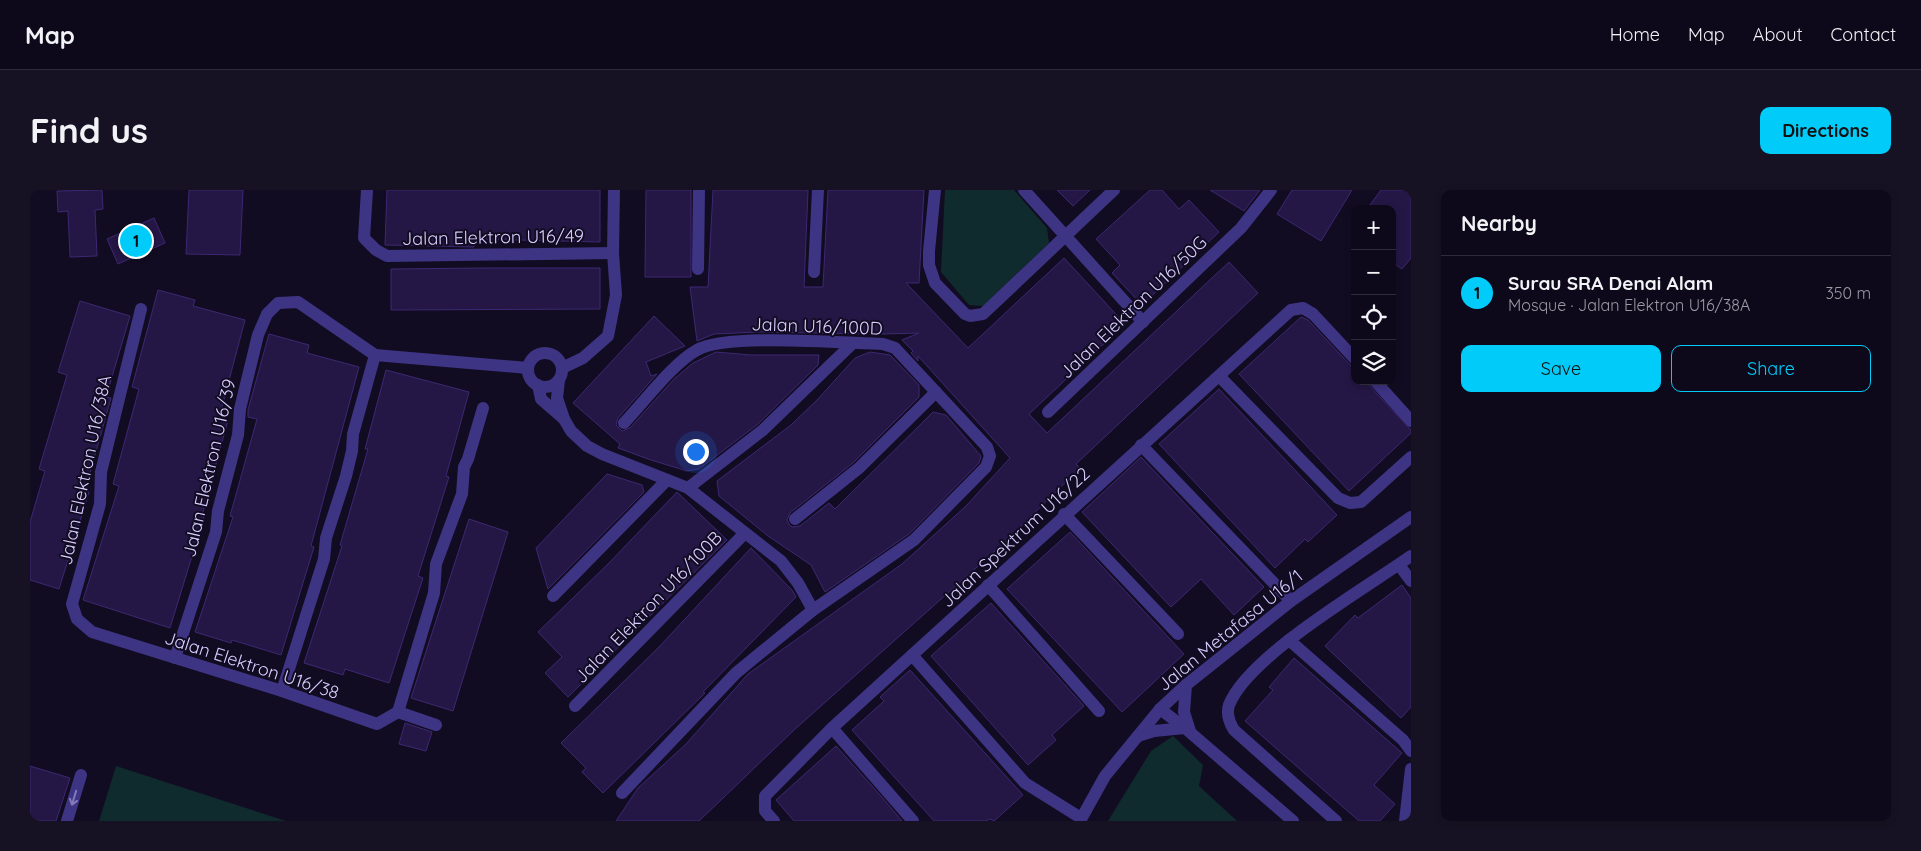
<!DOCTYPE html>
<meta charset="utf-8">
<style>
:root{--surface:#0e091a;--page:#171223;--text:#f1f3f6;--muted:#9b9aa2;--line:#2e2a39;--accent:#00cbf9}
body{margin:0;font-family:Quicksand,sans-serif;background:var(--page);color:var(--text)}
.controls{position:absolute;right:15px;top:15px;display:grid;overflow:hidden;border-radius:10px;box-shadow:0 2px 8px #0003}
.controls button{width:45px;height:45px;display:grid;place-items:center;padding:0;border:0;border-bottom:1px solid var(--line);background:var(--surface);color:var(--text);font:25px sans-serif}
.you{position:absolute;left:665px;top:261px;width:18px;height:18px;margin:-12px;border:4px solid #fff;border-radius:50%;background:#1a73e8;box-shadow:0 0 0 8px #1a73e833}
.badge{display:grid;place-items:center;width:32px;height:32px;border-radius:50%;background:var(--accent);color:#111;font-size:16px;font-weight:700}
.pin{position:absolute;translate:-50% -50%;border:2px solid #fff;box-shadow:0 1px 5px #0006}
.list{margin:0;padding:0;list-style:none}
h2{display:flex;justify-content:space-between;align-items:center;height:65px;margin:0;padding:0 20px;font-size:21px}
h2 small{font-size:16px;font-weight:400;color:var(--muted)}
.list li{display:grid;grid-template-columns:32px 1fr auto;gap:15px;align-items:center;box-sizing:border-box;height:75px;padding:0 20px;border-top:1px solid var(--line)}
.list b{display:block;font-size:19px;white-space:nowrap}
.list p{margin:0;font-size:16px;white-space:nowrap;color:var(--muted)}
.list em{font-size:16px;font-style:normal;color:var(--muted)}
.actions{display:flex;gap:10px;padding:15px 20px}
.actions a{flex:1;padding:11px 0;border:1px solid var(--accent);border-radius:10px;text-align:center;font-size:18px;color:var(--accent)}
.actions .main{background:var(--accent);color:#111}
.icon{flex:none;width:28px;height:28px;fill:none;stroke:currentColor;stroke-width:2;stroke-linecap:round;stroke-linejoin:round}
.map{position:relative;flex:none;width:1381px;height:631px;overflow:hidden;border-radius:10px}
header{display:flex;align-items:center;gap:30px;box-sizing:border-box;height:70px;padding:0 25px;background:var(--surface);border-bottom:1px solid var(--line)}
header strong{font-size:24px}
nav{display:flex;gap:28px;margin-inline-start:auto;font-size:18px}
.intro{display:flex;align-items:center;justify-content:space-between;box-sizing:border-box;height:120px;padding:0 30px}
h1{margin:0;font-size:35px}
.button{padding:12px 22px;border-radius:10px;background:var(--accent);color:#111;font-size:18px;font-weight:700}
main{display:flex;gap:30px;padding:0 30px}
aside{flex:1;background:var(--surface);border-radius:10px;box-shadow:0 2px 8px #0003}
.map>svg:first-child{display:block}
.green{fill:#0f2b2d}
.building{fill:#241745;stroke:#3d2872}
.lines{fill:none;stroke-linecap:round;stroke-linejoin:round}
.minor{stroke:#3e3484;stroke-width:12}
.oneway{stroke:#8379bb}
.labels{text-anchor:middle;dominant-baseline:central;stroke-width:4;stroke-linejoin:round;paint-order:stroke}
.street-label{font-size:18px;fill:#d7ceff;stroke:#120c22}
</style>
<header>
<strong>Map</strong>
<nav><a>Home</a><a>Map</a><a>About</a><a>Contact</a></nav>
</header>
<div class="intro"><h1>Find us</h1><a class="button">Directions</a></div>
<main>
<div class="map">
<svg width="1381" height="631" viewBox="0 0 1381 631">
<rect width="100%" height="100%" fill="#120c22"/>
<!-- green -->
<g class="green">
<polygon points="915,0 984,0 1017,38 1019,53 953,116 939,115 911,82"/>
<polygon points="1143,546 1173,575 1169,596 1207,631 1078,631 1121,561"/>
<polygon points="86,576 256,631 69,631"/>
</g>
<!-- building -->
<g class="building">
<polygon points="72,0 73,19 65,20 67,66 40,67 38,21 28,22 27,1"/>
<polygon points="159,0 213,0 210,65 156,64"/>
<polygon points="357,0 570,0 570,52 444,49 444,57 355,55"/>
<polygon points="616,0 661,0 661,87 615,87"/>
<polygon points="683,0 778,0 774,97 793,97 798,0 894,0 889,93 876,93 938,158 1034,68 1095,134 999,224 1017,243 1199,72 1228,103 1046,274 1050,278 974,353 764,540 669,631 586,631 608,598 656,554 718,484 872,374 936,316 980,268 888,166 888,171 881,163 883,161 872,150 889,143 853,144 833,140 838,144 728,142 684,144 667,151 660,97 678,97"/>
<polygon points="1027,0 1060,0 1043,16"/>
<polygon points="1120,0 1132,0 1149,19 1159,10 1189,42 1112,115 1082,83 1090,75 1066,49"/>
<polygon points="1180,0 1230,0 1214,21"/>
<polygon points="1262,0 1322,0 1291,51 1247,24"/>
<polygon points="1351,0 1381,0 1381,68 1372,79 1362,72 1362,19 1337,19"/>
<polygon points="124,28 135,53 88,74 77,49"/>
<polygon points="454,78 570,78 570,119 361,120 361,79"/>
<polygon points="128,100 165,110 163,116 215,130 189,228 198,230 172,326 174,327 140,438 53,410 89,296 83,294 109,199 102,197"/>
<polygon points="50,111 100,126 76,207 81,208 55,301 59,302 29,399 0,390 0,332 15,281 9,279 37,185 28,182"/>
<polygon points="624,126 655,156 616,172 621,186 627,184 588,228 586,235 592,241 600,238 644,189 663,173 686,162 721,165 789,165 788,175 728,234 669,279 657,281 621,270 588,258 590,254 543,213"/>
<polygon points="1271,127 1278,130 1325,180 1325,191 1335,191 1381,240 1381,243 1319,301 1209,184"/>
<polygon points="239,144 279,155 277,163 329,177 281,356 284,357 251,465 202,450 201,453 165,442 203,327 200,326 227,229 218,227 218,220"/>
<polygon points="840,162 860,165 889,195 889,207 824,272 760,323 757,330 759,334 762,337 770,336 799,313 805,319 903,222 916,225 951,266 949,273 879,344 795,402 781,375 738,346 689,306 687,291 761,235 788,209 825,168"/>
<polygon points="356,180 439,202 416,286 419,287 388,386 393,388 359,493 315,479 313,485 274,473 312,356 310,355 338,259 335,259"/>
<polygon points="1189,199 1307,325 1278,352 1275,349 1245,378 1129,254"/>
<polygon points="1111,267 1234,397 1204,425 1171,389 1141,417 1052,322"/>
<polygon points="577,284 612,295 614,302 518,399 506,358"/>
<polygon points="647,302 697,350 538,507 515,483 532,467 508,442 579,373"/>
<polygon points="439,329 478,342 423,521 381,508"/>
<polygon points="1040,342 1154,464 1092,522 977,399"/>
<polygon points="721,358 762,400 766,407 673,502 675,503 573,603 552,582 556,578 531,553 629,457"/>
<polygon points="1372,395 1381,408 1381,517 1371,528 1295,456 1325,425 1328,428"/>
<polygon points="961,413 1054,516 1022,545 1026,550 998,575 901,466"/>
<polygon points="1264,468 1372,563 1344,595 1365,614 1350,631 1329,631 1215,531 1243,500 1239,497"/>
<polygon points="880,480 993,605 964,631 960,629 955,631 904,631 822,540 854,511 850,507"/>
<polygon points="375,533 402,542 396,561 369,554"/>
<polygon points="806,556 851,606 872,631 764,631 746,610"/>
<polygon points="0,576 40,588 26,631 0,631"/>
</g>
<g class="lines">
<!-- minor -->
<g class="minor">
<polyline points="337,0 334,48 346,60 357,66 583,63"/>
<polyline points="905,0 899,61 899,75 905,93 935,124 940,126 953,124 1084,0"/>
<polyline points="994,0 1113,132"/>
<polyline points="668,79 669,0"/>
<polyline points="784,82 788,0"/>
<polyline points="111,119 71,282 70,314 42,414 47,429 62,442 252,501 347,534 368,522"/>
<circle cx="515" cy="180" r="17"/>
<polyline points="532,178 553,168 578,146 586,105 583,63 584,0"/>
<polyline points="1189,186 1308,308 1320,313 1331,312 1381,267"/>
<polyline points="529,190 527,208 534,229 541,241 557,256 572,264 658,298 751,371 768,393 783,420"/>
<polyline points="1345,191 1381,231"/>
<polyline points="508,195 511,209 534,229"/>
<polyline points="1018,222 1211,38 1241,0"/>
<polyline points="1111,255 1261,411"/>
<polyline points="658,298 733,240 823,153"/>
<polyline points="1034,324 1148,444"/>
<polyline points="765,329 829,278 906,202"/>
<polyline points="1369,375 1381,391"/>
<polyline points="958,395 1069,521"/>
<polyline points="523,406 637,290"/>
<polyline points="1259,450 1373,550 1381,561"/>
<polyline points="882,465 995,593 1051,628"/>
<polyline points="145,468 186,342 188,321 208,245 210,219 228,145 237,124 248,113 268,112 345,165 498,178"/>
<polyline points="1156,495 1154,522 1160,541"/>
<polyline points="252,501 294,369 296,348 316,286 322,261 323,244 345,165"/>
<polyline points="545,516 715,343"/>
<polyline points="1130,519 1155,538 1263,631"/>
<polyline points="368,522 404,403 406,374 432,304 434,277 438,269 453,218"/>
<polyline points="368,522 406,535"/>
<polyline points="802,538 883,631"/>
<polyline points="1108,546 1124,541 1155,538"/>
<path d="M 592,603 L 706,483 L 783,420 L 884,350 L 956,277 L 960,266 L 957,257 L 865,158 L 853,154 C 814,153 696,143 667,160 C 643,173 614,212 594,233"/>
<polyline points="37,631 51,585"/>
<polyline points="744,631 735,621 735,606 802,538 1261,120 1273,118 1283,124 1325,169"/>
<polyline points="1050,631 1075,586 1130,519 1156,495 1261,411 1381,327"/>
<path d="M 1306,631 L 1204,540 C 1199,532 1196,524 1199,515 C 1218,466 1336,398 1381,366"/>
<polyline points="1375,631 1381,579"/>
</g>
</g>
<!-- one-way arrows -->
<defs><path id="oneway-shaft" d="M-6 0H5M1.5-3L5.5 0L1.5 3" fill="none" stroke-width="1.6" stroke-linecap="round" stroke-linejoin="round" transform="scale(1.25)"/></defs>
<use class="oneway" href="#oneway-shaft" transform="translate(44 608) rotate(107)"/>
<g class="labels">
<!-- street labels -->
<g class="street-label">
<text transform="translate(463 47) rotate(-1)">Jalan Elektron U16/49</text>
<text transform="translate(1103 117) rotate(-44)">Jalan Elektron U16/50G</text>
<text transform="translate(787 136) rotate(2)">Jalan U16/100D</text>
<text transform="translate(179 278) rotate(-77)">Jalan Elektron U16/39</text>
<text transform="translate(55 280) rotate(-78)">Jalan Elektron U16/38A</text>
<text transform="translate(985 347) rotate(-43)">Jalan Spektrum U16/22</text>
<text transform="translate(618 417) rotate(-46)">Jalan Elektron U16/100B</text>
<text transform="translate(1200 440) rotate(-39)">Jalan Metafasa U16/1</text>
<text transform="translate(222 475) rotate(18)">Jalan Elektron U16/38</text>
</g>
</g>
</svg>
<div class="controls">
<button>+</button>
<button>−</button>
<button><svg class="icon" aria-label="locate" viewBox="0 0 24 24"><circle cx="12" cy="12" r="6"/><path d="M12 2v4M12 18v4M2 12h4M18 12h4"/></svg></button>
<button><svg class="icon" aria-label="layers" viewBox="0 0 24 24"><path d="M12 4l9 5-9 5-9-5zM3 14l9 5 9-5"/></svg></button>
</div>
<div class="you"></div>
<div class="pin badge" style="left:106px;top:51px">1</div>
</div>
<aside>
<h2>Nearby<small></small></h2>
<ul class="list">
<li><span class="badge">1</span><div><b>Surau SRA Denai Alam</b><p>Mosque · Jalan Elektron U16/38A</p></div><em>350 m</em></li>
</ul>
<div class="actions"><a class="main">Save</a><a>Share</a></div>
</aside>
</main>
